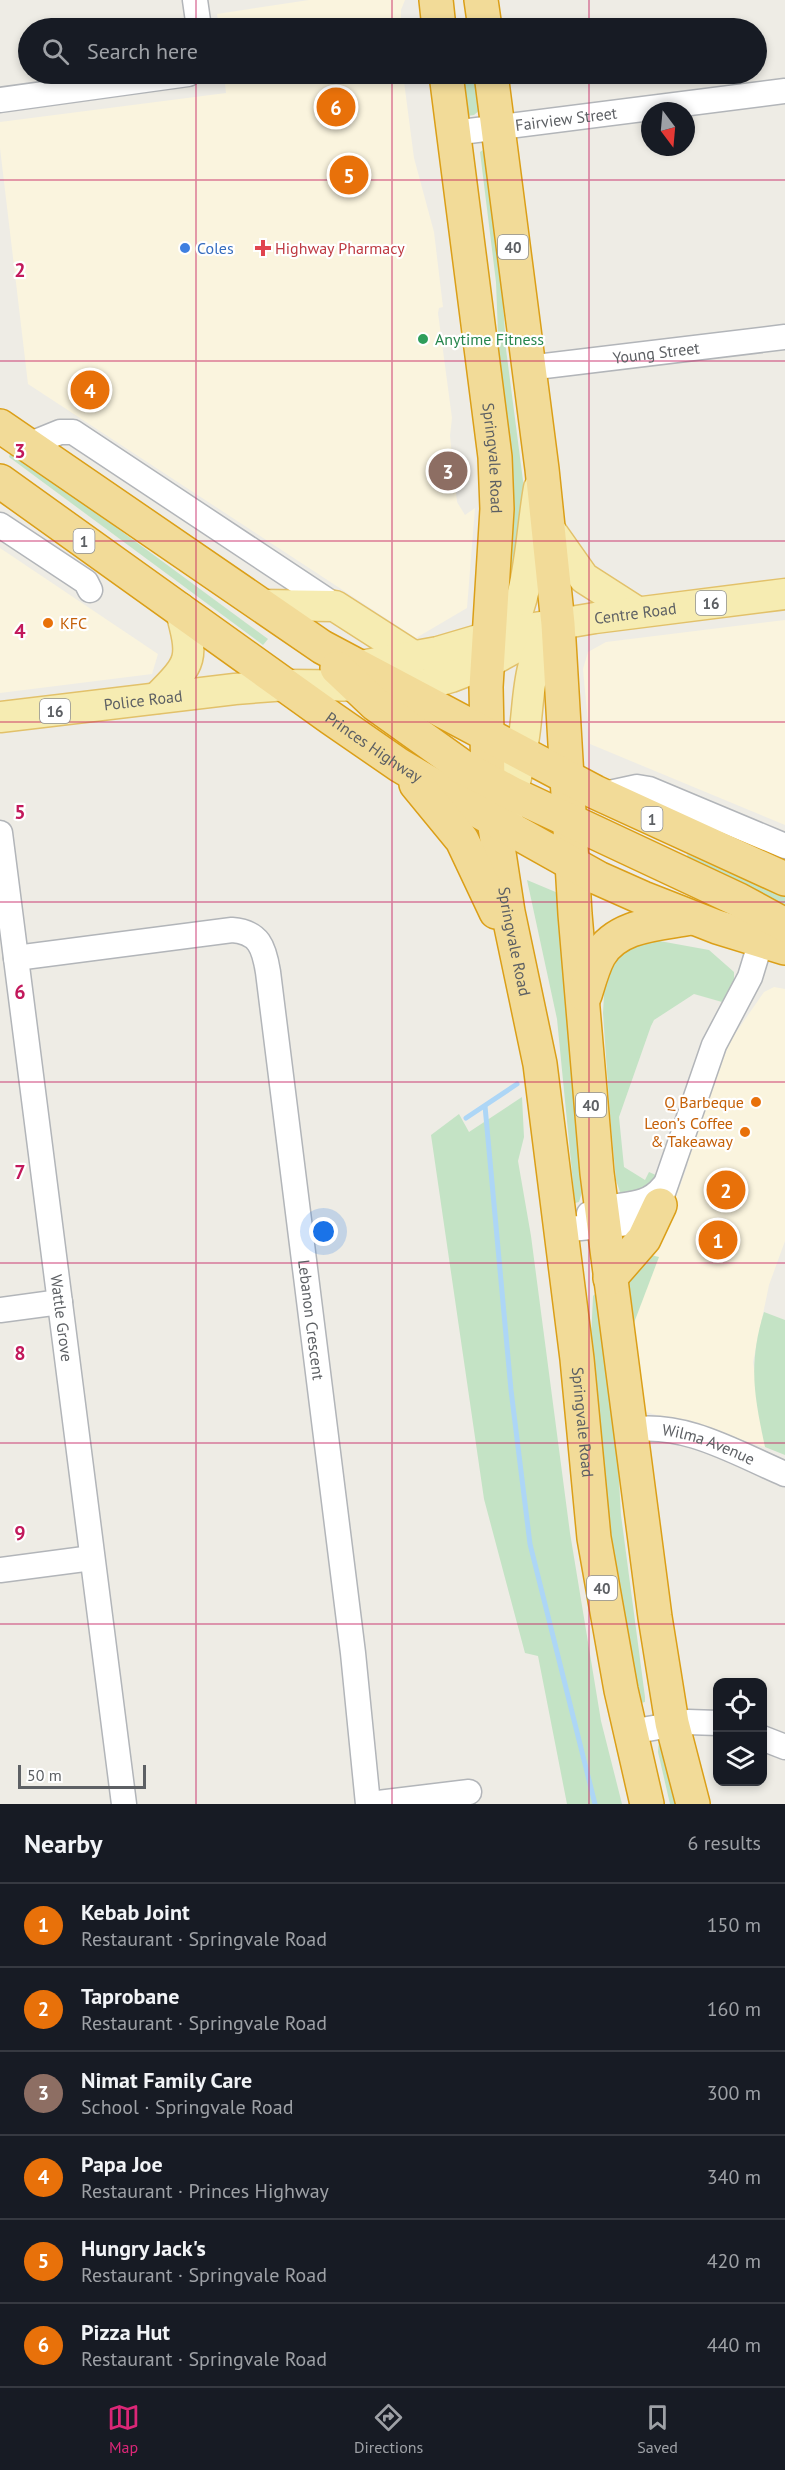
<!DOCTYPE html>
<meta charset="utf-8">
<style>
:root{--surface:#171b24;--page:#20242c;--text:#f1f3f6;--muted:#9ea1a6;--line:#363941;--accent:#db2777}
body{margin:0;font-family:"PT Sans",sans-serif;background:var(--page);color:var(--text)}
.controls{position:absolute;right:18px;bottom:18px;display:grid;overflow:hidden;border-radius:12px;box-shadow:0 3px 9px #0003}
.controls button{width:54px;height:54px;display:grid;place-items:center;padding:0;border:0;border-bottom:2px solid var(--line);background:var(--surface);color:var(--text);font:30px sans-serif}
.compass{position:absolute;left:641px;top:102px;width:54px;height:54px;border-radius:50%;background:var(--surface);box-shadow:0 3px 9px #0003;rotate:164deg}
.scale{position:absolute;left:18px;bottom:15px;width:128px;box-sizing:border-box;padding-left:6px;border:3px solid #5d6064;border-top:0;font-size:16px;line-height:21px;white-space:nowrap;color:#5d6064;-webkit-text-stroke:4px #fff;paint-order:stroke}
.you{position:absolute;left:324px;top:1232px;width:21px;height:21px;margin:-15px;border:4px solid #fff;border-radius:50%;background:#1a73e8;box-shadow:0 0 0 9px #1a73e833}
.badge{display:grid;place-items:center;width:39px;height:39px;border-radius:50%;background:var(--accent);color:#fff;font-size:20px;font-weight:700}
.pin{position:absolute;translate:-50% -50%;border:3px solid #fff;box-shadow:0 2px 6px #0006}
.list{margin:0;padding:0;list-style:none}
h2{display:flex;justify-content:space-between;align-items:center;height:78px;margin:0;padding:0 24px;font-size:26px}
h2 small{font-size:20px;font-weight:400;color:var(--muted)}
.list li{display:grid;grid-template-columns:39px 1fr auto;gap:18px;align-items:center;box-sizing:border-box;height:84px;padding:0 24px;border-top:2px solid var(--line)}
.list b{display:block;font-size:22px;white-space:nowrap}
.list p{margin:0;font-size:20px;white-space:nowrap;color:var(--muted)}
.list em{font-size:20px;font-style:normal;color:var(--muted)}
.icon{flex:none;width:33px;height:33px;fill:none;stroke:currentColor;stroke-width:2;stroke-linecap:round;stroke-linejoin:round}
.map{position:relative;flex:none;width:785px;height:1804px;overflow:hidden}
.search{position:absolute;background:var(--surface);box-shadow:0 3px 9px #0003;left:18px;right:18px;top:18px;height:66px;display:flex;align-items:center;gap:15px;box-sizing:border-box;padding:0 21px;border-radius:33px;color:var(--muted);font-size:22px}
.sheet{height:582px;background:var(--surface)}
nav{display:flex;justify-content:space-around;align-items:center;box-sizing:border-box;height:84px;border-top:2px solid var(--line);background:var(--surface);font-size:16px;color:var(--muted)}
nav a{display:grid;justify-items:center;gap:3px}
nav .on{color:var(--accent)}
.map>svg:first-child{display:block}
.commercial{fill:#faf4de}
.green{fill:#c4e3c5}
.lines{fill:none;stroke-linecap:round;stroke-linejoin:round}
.stream{stroke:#add6f6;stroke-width:5}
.minor-casing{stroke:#b2b5b9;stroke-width:27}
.major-casing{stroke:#e2c16a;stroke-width:33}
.highway-casing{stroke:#db9f18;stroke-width:36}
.minor{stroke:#fff;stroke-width:24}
.major{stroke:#f6ecb2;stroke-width:30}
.highway{stroke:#f2db98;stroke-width:33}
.grid{fill:none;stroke:#c2185b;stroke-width:1.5;stroke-opacity:0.55}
.shop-dot{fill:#3f7fe0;stroke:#fff;stroke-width:2}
.health-dot{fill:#e0444e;stroke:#fff;stroke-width:2}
.leisure-dot{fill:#2e9e5b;stroke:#fff;stroke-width:2}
.food-dot{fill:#e8710a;stroke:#fff;stroke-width:2}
.labels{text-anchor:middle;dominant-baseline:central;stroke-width:4.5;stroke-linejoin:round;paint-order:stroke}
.shield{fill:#fff;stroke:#8e9092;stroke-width:1.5}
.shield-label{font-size:15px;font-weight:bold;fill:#5d6064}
.street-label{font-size:16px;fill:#5d6064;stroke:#fff}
.shop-label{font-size:16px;fill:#366cbe;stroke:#fff;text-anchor:start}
.health-label{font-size:16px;fill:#be3a42;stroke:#fff;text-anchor:start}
.leisure-label{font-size:16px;fill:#27864d;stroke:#fff;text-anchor:start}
.food-label{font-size:16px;fill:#c56008;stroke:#fff;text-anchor:end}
.grid-label{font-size:20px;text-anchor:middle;font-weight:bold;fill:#c2185b;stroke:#fff;stroke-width:4.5;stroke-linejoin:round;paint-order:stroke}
</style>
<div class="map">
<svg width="785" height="1804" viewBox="0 0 785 1804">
<rect width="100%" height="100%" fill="#eeece5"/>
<!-- commercial -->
<g class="commercial">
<polygon points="309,0 405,0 401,10 401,28 219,28 217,14"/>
<polygon points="224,74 403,74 414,158 434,232 443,307 439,308 438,313 452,418 450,436 457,502 465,515 475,508 467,608 416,638 28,384 0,148 0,122 226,93"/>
<polygon points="0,548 158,654 152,674 0,693"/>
<polygon points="785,620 785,825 590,744 583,669 588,652 606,642"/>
<polygon points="774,987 785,989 785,1241 769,1285 753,1362 765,1447 643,1411 630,1334 649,1271 688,1164 685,1163 730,1041 764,992"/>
</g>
<!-- green -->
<g class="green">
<polygon points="459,74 478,74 481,109 474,115 467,116"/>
<polygon points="486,148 501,268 506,349 525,496 508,595 496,282 480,152"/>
<polygon points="11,450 268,639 263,645 9,457"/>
<polygon points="687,854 785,897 785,913 688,862"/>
<polygon points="527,880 558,893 583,1189 579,1202 575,1203 557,1019"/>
<polygon points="654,940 709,950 734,972 734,982 722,1002 694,994 654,1020 651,1026 619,1117 624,1167 645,1180 649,1172 658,1176 653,1190 627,1195 620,1192 616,1180 610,1115 603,1013 605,977 617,947"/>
<polygon points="522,1097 524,1137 518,1161 531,1236 570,1533 601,1721 622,1804 567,1804 538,1656 525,1653 484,1499 431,1135 459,1114 469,1132"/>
<polygon points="646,1254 659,1257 629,1336 624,1280"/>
<polygon points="595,1294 599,1294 615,1413 621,1515 645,1697 645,1702 641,1703 617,1592 590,1360 593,1296"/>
<path d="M 764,1312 L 785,1320 L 785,1455 L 765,1447 C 754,1395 748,1364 764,1312 Z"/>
<polygon points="659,1739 682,1804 670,1804 658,1752"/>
</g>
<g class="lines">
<!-- stream -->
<g class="stream">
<polyline points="485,1106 511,1390 530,1544 595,1804"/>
<polyline points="466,1118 517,1084"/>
</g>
<defs>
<g id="minor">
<polyline points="195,0 199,28"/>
<polyline points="0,100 188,74"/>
<path id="s1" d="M 453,133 L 785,91"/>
<path id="s2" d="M 528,368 L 785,337"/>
<polyline points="28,445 60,432 73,432 337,607"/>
<polyline points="0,525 86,582 90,590"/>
<polyline points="600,795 637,787 649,789 785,846"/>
<path id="s3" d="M 0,833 L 124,1804"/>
<path id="s4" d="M 16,958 L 232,930 C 259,932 264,947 268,972 L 353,1653 L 368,1804"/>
<path d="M 589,1214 C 614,1200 643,1212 663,1187"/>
<polyline points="561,1230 638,1222 657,1210 714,1045 750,977 761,941"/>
<polyline points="0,1310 60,1302"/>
<path id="s5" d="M 629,1430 C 684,1421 736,1453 785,1474"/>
<polyline points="0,1570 92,1558"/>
<polyline points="630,1732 688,1722 718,1723"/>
<polyline points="762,1738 785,1747"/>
<polyline points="370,1804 469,1792"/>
</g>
<g id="major">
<polyline points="548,527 584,578 637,612"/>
<polyline points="261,605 335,606 413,656"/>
<path d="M 501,644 C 531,602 530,538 539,488"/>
<path id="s6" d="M 344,669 L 438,652 L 499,634 L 595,618 L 785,594"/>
<path d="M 157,698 C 193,662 194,659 180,608"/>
<path id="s7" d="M 0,717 L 235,689 L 287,685 L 394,686 L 427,684 L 451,677 L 487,663 L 558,624"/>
<path d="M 507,815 C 513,791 519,767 523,743 C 530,704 525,659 553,629"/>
</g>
<g id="highway">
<polyline points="436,0 439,28"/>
<polyline points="481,0 485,28"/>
<path id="s8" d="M 446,74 L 495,457 L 497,509 L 486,687 L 488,781 L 508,912 L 540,1064 L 577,1359 L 594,1538 L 621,1690 L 647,1804"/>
<polyline points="491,74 542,469 558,624 575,914 597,1173 655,1617 672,1723 693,1804"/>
<polyline points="0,426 322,647 595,792 785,879"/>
<path id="s9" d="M 0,481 L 331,718 L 399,765 L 448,794 L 598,878 L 643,898 L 717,927 L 785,948"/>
<polyline points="337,668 375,704 463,767 513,794 739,900 785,925"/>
<polyline points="416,784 462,840 496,912"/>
<path d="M 585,995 C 589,982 593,967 599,956 C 617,924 660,924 691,918"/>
<polyline points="610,1278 644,1239 660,1205"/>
</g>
</defs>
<!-- minor casing -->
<use href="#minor" class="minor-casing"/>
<!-- major casing -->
<use href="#major" class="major-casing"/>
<!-- highway casing -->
<use href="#highway" class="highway-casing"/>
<!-- minor -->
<use href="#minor" class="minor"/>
<!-- major -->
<use href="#major" class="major"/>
<!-- highway -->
<use href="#highway" class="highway"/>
</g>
<!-- grid -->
<path class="grid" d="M 196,0 L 196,28M 392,0 L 392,28M 589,0 L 589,28M 196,74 L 196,1804M 392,74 L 392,1804M 589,74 L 589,1804M 0,180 L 785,180M 0,361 L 785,361M 0,541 L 785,541M 0,722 L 785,722M 0,902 L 785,902M 0,1082 L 785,1082M 0,1263 L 785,1263M 0,1443 L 785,1443M 0,1624 L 785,1624"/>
<!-- markers -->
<circle class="shop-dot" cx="185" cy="248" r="6"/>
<path class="health-dot" d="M260 239h6v6h6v6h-6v6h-6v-6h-6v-6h6z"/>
<circle class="leisure-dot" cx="423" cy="339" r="6"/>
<g class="food-dot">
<circle cx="48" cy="623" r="6"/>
<circle cx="756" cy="1102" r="6"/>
<circle cx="745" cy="1132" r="6"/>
</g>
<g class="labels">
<!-- shield labels -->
<g class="shield">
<rect x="498" y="235" width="30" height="24" rx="4.5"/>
<rect x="73.5" y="529" width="21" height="24" rx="4.5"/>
<rect x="696" y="591" width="30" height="24" rx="4.5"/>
<rect x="40" y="699" width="30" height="24" rx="4.5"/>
<rect x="641.5" y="807" width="21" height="24" rx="4.5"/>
<rect x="576" y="1093" width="30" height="24" rx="4.5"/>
<rect x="587" y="1576" width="30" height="24" rx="4.5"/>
</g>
<g class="shield-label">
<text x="513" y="247">40</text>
<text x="84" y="541">1</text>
<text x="711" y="603">16</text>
<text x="55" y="711">16</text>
<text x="652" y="819">1</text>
<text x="591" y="1105">40</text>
<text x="602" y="1588">40</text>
</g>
<!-- street labels -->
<g class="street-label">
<text stroke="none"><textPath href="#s1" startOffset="114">Fairview Street</textPath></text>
<text stroke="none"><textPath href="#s2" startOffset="129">Young Street</textPath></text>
<text stroke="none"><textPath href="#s8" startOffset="387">Springvale Road</textPath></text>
<text stroke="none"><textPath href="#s6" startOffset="297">Centre Road</textPath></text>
<text stroke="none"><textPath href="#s7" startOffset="144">Police Road</textPath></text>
<text stroke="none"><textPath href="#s9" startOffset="459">Princes Highway</textPath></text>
<text stroke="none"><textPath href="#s8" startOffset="873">Springvale Road</textPath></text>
<text stroke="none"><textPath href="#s3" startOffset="489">Wattle Grove</textPath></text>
<text stroke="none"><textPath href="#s4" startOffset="630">Lebanon Crescent</textPath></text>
<text stroke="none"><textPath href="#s8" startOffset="1359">Springvale Road</textPath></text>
<text stroke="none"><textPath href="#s5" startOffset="82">Wilma Avenue</textPath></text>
</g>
<!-- shop labels -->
<g class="shop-label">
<text x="197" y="248">Coles</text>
</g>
<!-- health labels -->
<g class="health-label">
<text x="275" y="248">Highway Pharmacy</text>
</g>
<!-- leisure labels -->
<g class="leisure-label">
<text x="435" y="339">Anytime Fitness</text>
</g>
<!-- food labels -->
<g class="food-label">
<text x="60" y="623" text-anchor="start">KFC</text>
<text x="744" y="1102">Q Barbeque</text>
<text x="733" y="1123">Leon’s Coffee<tspan x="733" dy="18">&amp; Takeaway</tspan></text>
</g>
</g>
<g class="grid-label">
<text x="20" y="277">2</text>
<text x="20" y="458">3</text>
<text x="20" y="638">4</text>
<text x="20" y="819">5</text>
<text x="20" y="999">6</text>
<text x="20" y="1179">7</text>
<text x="20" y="1360">8</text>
<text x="20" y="1540">9</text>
</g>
</svg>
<div class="controls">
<button><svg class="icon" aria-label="locate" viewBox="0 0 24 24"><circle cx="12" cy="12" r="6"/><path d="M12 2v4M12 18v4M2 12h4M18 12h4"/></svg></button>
<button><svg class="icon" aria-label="layers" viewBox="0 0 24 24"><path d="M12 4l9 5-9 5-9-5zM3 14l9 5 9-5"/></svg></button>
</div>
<svg class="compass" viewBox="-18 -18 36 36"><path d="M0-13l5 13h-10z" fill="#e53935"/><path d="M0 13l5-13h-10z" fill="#9ea1a6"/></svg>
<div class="scale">50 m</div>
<div class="you"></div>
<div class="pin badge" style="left:718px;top:1240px;background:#e8710a">1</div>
<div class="pin badge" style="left:726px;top:1190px;background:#e8710a">2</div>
<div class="pin badge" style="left:448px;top:471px;background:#8d6e63">3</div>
<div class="pin badge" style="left:90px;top:390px;background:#e8710a">4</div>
<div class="pin badge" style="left:349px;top:175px;background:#e8710a">5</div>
<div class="pin badge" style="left:336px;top:107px;background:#e8710a">6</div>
<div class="search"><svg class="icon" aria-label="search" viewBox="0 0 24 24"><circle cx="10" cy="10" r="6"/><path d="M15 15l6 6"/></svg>Search here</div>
</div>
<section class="sheet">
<h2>Nearby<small>6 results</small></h2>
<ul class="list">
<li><span class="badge" style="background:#e8710a">1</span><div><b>Kebab Joint</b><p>Restaurant · Springvale Road</p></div><em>150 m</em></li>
<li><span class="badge" style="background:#e8710a">2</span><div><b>Taprobane</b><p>Restaurant · Springvale Road</p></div><em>160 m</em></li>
<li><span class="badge" style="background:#8d6e63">3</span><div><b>Nimat Family Care</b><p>School · Springvale Road</p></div><em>300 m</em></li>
<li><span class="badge" style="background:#e8710a">4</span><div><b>Papa Joe</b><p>Restaurant · Princes Highway</p></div><em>340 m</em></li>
<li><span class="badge" style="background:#e8710a">5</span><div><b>Hungry Jack's</b><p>Restaurant · Springvale Road</p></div><em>420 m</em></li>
<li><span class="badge" style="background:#e8710a">6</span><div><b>Pizza Hut</b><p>Restaurant · Springvale Road</p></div><em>440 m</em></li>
</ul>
</section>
<nav>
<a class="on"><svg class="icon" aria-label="map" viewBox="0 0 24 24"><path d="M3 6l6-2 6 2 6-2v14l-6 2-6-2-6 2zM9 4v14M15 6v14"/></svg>Map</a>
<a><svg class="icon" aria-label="directions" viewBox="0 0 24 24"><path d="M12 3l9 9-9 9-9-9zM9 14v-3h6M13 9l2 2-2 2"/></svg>Directions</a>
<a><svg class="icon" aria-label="saved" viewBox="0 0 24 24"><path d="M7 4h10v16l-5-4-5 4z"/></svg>Saved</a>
</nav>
